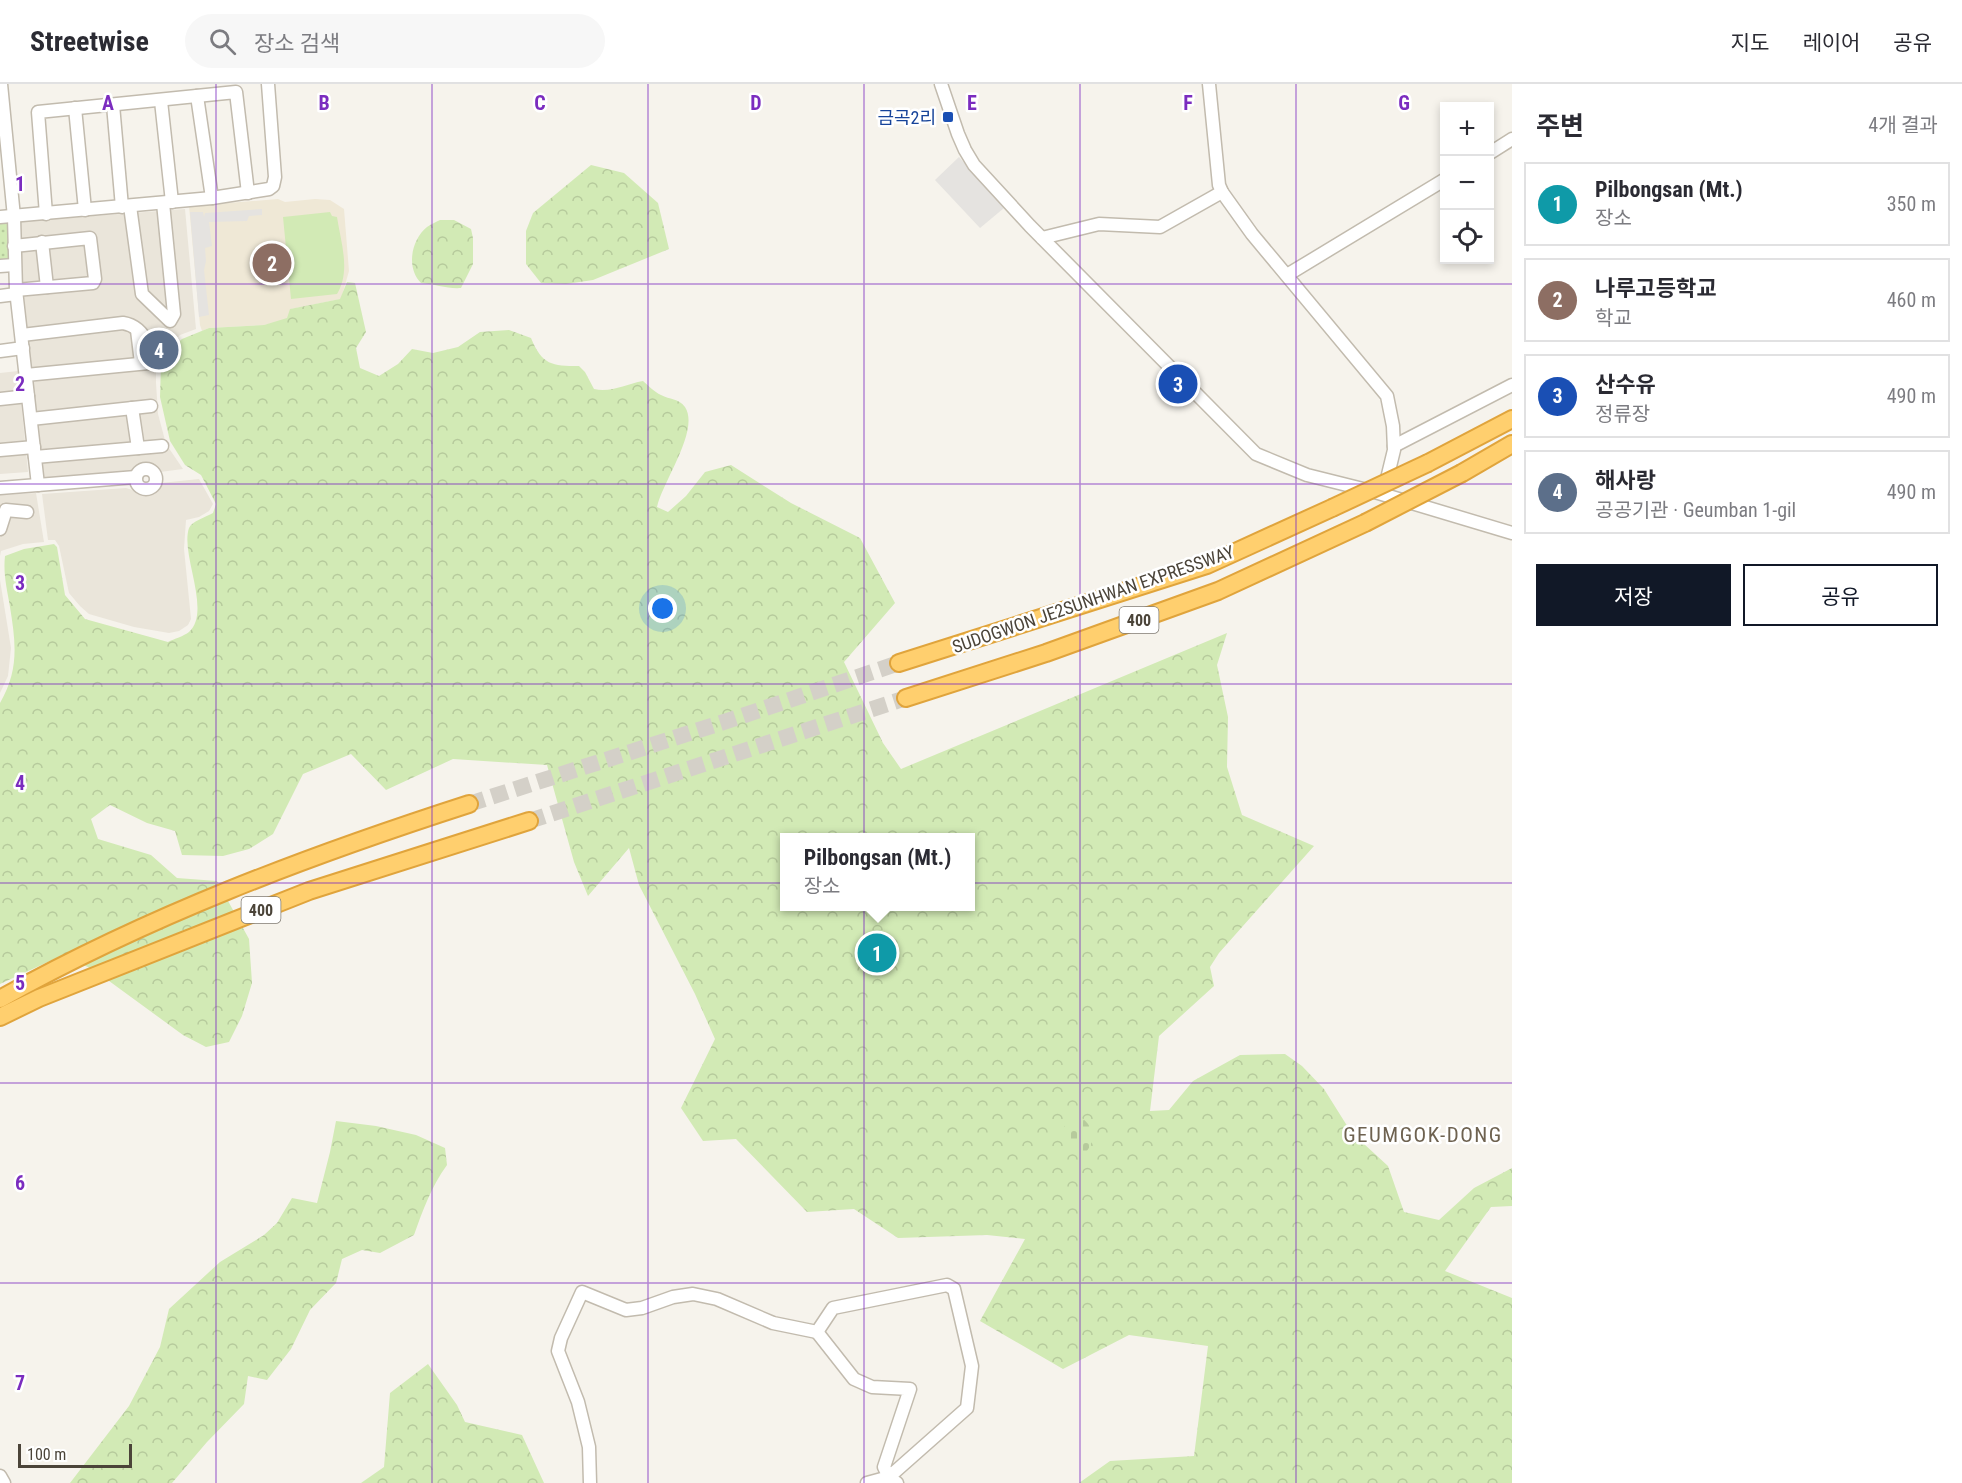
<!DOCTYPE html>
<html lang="ko">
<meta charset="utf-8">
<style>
:root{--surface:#fff;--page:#f7f7f7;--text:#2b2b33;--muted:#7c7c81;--line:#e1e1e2;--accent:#111827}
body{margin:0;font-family:"Roboto Condensed","Noto Sans KR",sans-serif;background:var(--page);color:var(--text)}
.controls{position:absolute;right:18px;top:18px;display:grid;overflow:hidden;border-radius:0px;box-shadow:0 3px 9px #0003}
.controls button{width:54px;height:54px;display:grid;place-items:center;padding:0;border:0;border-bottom:2px solid var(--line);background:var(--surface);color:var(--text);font:30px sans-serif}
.scale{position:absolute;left:18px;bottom:15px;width:114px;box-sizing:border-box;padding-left:6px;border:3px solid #4b4439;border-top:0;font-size:16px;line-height:21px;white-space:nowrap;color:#4b4439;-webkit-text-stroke:4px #fff;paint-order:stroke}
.you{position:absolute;left:663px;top:525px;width:21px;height:21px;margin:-15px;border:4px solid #fff;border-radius:50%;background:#1a73e8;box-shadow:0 0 0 9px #1a73e833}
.badge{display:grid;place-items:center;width:39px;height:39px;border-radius:50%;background:var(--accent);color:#fff;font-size:20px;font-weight:700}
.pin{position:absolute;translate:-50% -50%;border:3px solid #fff;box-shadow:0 2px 6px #0006}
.popup{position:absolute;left:780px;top:749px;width:195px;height:78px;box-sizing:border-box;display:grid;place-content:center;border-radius:0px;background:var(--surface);filter:drop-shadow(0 2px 4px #0005);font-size:20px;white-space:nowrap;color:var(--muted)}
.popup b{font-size:22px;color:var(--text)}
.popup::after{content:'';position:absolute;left:50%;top:100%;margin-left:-12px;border:12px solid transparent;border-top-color:var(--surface)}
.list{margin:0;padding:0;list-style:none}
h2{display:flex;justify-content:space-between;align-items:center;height:78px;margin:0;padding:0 24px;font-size:26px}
h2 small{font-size:20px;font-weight:400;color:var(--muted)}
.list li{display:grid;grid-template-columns:39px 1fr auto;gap:18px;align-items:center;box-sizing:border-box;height:84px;margin:0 12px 12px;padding:0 12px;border:2px solid var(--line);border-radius:0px}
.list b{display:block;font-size:22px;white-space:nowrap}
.list p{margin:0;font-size:20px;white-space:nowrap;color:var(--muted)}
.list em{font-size:20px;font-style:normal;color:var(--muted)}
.actions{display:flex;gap:12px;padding:18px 24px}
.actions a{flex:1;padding:14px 0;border:2px solid var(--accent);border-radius:0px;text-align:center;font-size:21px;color:var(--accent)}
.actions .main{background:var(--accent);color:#fff}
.icon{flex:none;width:33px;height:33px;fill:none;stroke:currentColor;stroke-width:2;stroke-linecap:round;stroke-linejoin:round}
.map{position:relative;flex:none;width:1512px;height:1399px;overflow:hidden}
header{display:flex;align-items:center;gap:36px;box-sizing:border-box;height:84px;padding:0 30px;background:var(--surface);border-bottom:2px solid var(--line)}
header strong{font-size:28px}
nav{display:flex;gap:33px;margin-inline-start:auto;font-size:21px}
.search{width:420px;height:54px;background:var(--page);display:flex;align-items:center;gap:15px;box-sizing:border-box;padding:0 21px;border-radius:33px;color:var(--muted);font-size:22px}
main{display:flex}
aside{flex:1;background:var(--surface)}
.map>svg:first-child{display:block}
.residential{fill:#eae5da}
.education{fill:#efe8d6}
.green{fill:#d2eab5}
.forest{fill:url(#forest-crowns);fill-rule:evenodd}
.cemetery{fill:url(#cemetery-stones)}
.park{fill:url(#park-dots)}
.parking{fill:#e5e3e0}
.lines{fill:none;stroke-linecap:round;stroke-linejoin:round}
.highway-tunnel{stroke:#d4d0c8;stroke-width:16;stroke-dasharray:16 8;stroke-linecap:butt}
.minor-casing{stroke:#c2bbae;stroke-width:15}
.highway-casing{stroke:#e0a43c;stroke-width:20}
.minor{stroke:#fff;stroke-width:12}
.highway{stroke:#ffcf6e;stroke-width:16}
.highway-bridge-casing{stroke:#e0a43c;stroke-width:20;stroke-linecap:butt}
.highway-bridge{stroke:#ffcf6e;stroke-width:16}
.grid{fill:none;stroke:#7b2cbf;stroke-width:1.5;stroke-opacity:0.55}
.transit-dot{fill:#1a4fb4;stroke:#fff;stroke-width:2}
.labels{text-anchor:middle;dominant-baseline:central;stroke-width:5;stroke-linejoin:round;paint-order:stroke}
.shield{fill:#fff;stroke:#817c74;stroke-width:1.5}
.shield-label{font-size:16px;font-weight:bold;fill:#4b4439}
.transit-label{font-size:18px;fill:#164399;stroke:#fff;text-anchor:end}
.street-label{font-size:18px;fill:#4b4439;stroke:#fff}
.quarter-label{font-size:21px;letter-spacing:1.5px;fill:#6e6250;stroke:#fff}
.grid-label{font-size:20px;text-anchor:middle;font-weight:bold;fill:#7b2cbf;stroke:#fff;stroke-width:5;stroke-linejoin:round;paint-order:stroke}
</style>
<header>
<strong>Streetwise</strong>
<div class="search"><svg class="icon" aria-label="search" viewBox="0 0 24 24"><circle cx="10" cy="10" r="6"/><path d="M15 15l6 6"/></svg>장소 검색</div>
<nav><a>지도</a><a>레이어</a><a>공유</a></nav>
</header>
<main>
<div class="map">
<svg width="1512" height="1399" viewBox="0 0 1512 1399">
<defs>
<pattern id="forest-crowns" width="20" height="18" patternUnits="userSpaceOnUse" patternTransform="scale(1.5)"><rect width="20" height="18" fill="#d2eab5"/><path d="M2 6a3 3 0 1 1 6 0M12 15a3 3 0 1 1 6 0" fill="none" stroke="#b6ca9c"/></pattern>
<pattern id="cemetery-stones" width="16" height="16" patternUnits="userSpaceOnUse" patternTransform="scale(1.5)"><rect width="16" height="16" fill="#d2eab5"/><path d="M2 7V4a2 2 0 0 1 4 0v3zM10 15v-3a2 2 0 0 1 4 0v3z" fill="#b6ca9c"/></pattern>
<pattern id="park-dots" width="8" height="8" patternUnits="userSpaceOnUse" patternTransform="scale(1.5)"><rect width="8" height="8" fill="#d2eab5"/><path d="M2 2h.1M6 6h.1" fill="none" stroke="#b6ca9c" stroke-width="1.8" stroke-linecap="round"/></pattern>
</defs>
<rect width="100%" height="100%" fill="#f6f3ec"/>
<!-- residential -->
<g class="residential">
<polygon points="185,125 196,245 180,251 161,271 156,279 156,299 158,330 166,360 183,385 160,388 154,381 138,381 133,388 41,397 15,138"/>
<polygon points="18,287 28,388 0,390 0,289"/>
<polygon points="199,395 213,420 209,427 199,433 186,436 184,465 191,535 188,541 179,547 169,549 134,543 89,530 80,522 69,509 59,462 55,456 48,456 42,410 126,404 142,409 156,407 161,399"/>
<polygon points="36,409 44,458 23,460 1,467 0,472 0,411"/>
<polygon points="0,496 11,564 8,592 0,609"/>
</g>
<!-- education -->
<polygon class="education" points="278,115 285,118 315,115 330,116 344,125 349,187 341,215 291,225 288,234 283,237 264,241 209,244 202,247 200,241 189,122"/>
<!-- green -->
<path class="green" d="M 330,128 L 332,132 L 337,133 C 341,159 351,187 337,210 L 291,215 L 283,133 Z"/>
<!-- forest -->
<g class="forest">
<polygon points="591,81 624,89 658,119 669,165 593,196 566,200 541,199 526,180 526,147 533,129"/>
<path d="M 440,136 L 454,136 L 471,145 L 473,154 L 473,180 L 461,204 C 447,205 435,200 421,199 C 406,184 411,156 427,143 C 431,140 436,138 440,136 Z"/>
<path d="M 347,198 L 355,199 L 366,248 L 356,264 L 360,284 L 379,292 L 398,280 L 412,265 L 433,269 L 458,263 L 480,248 L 509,246 L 531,254 C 542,281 552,282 579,282 L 585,288 L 594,305 C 611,309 626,300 643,297 C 648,301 654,308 661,311 C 670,316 678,314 685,323 C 700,346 663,397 657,423 L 668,428 L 686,412 L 705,388 L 731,381 L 791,419 L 860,454 L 895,519 L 844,578 L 883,659 L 901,685 L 1227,549 L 1217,581 L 1228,633 L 1227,683 L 1242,731 L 1314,762 L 1219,869 L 1210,883 L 1214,902 L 1159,952 L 1150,1027 L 1169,1026 L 1193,997 L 1240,971 L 1285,970 L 1302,982 L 1324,1005 L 1351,1048 L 1388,1082 L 1404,1128 L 1439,1136 L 1474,1104 L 1512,1084 L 1512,1122 L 1491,1123 L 1445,1187 L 1512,1214 L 1512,1399 L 1079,1399 L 1110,1377 L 1194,1372 L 1208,1262 L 1129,1251 L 1063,1285 L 980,1237 L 1025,1155 L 987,1151 L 898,1154 L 854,1125 L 807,1128 L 736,1055 L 703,1057 L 681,1024 L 715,955 L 695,910 L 639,801 L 629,764 L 588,812 L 574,778 L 547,681 L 453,675 L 386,706 L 351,670 L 303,690 L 273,750 L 249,765 L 223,772 L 182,771 L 175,747 L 147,739 L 110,721 L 91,735 L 98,755 L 151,771 L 177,794 L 217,797 L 249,855 L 252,899 L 242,932 L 229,958 L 206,963 L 183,951 L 94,886 L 63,871 L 0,900 L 0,619 C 19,586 16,560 10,523 C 7,505 3,490 5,472 L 24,465 L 54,460 L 57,463 L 65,511 L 85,535 L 168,558 C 174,555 184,552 189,548 C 212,527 180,470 189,444 C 192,437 206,433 213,429 L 216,420 L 201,391 L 185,381 L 170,357 L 160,313 L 161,281 L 170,266 L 182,255 L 209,244 L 264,241 L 287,234 L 290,225 L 340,215 ZM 784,754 L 970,754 L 970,822 L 784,822 Z"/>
<path d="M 336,1037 L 376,1042 L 416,1051 L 445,1064 L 447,1081 C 431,1103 423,1126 414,1151 L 380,1169 L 362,1166 L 342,1175 L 336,1199 L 310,1226 L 291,1265 L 267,1296 L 248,1292 L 244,1320 L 207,1358 L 172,1399 L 70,1399 L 129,1322 L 160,1263 L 169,1225 L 220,1178 L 264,1151 L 277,1139 L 292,1114 L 317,1119 L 330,1068 Z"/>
<polygon points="428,1280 457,1321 465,1338 522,1351 544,1399 361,1399 384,1383 390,1309"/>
</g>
<!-- cemetery -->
<path class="cemetery" d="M 1079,1032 C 1093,1041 1097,1055 1086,1068 C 1072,1068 1067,1055 1064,1043 L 1070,1035 Z"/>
<!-- park -->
<polygon class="park" points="9,137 11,177 0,178 0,138"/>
<!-- parking -->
<g class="parking">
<polygon points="959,73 1004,124 980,144 935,96"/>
<polygon points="262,125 262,131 249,132 247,137 209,138 212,162 205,164 206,177 204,186 209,231 199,233 190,128 203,128 204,133 205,129"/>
</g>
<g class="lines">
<!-- highway-tunnel -->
<g class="highway-tunnel">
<polyline points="469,720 733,635 899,579"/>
<polyline points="529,737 906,614"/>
</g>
<defs>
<g id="minor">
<polyline points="1,0 14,133 16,206 38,401"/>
<polyline points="941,0 958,50 965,66 974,81 1030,142 1256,370 1307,391 1375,408 1512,449"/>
<polyline points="1209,0 1219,101 1222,108 1252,150 1387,312 1393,342 1394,366 1385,403"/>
<polyline points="197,12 212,114"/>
<polyline points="161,17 172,118"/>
<polyline points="113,21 122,123"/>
<polyline points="75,24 85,126"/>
<polyline points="1490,69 1512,55"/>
<polyline points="130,122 142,210 170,237 174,230 163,119"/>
<polyline points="46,130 38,28 236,8 248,109"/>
<polyline points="0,133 212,114 269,105 273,102 275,93 268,0"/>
<polyline points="1042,154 1099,140 1160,143 1222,108"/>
<polyline points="42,158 47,203"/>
<polyline points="14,162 90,154 95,195 93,199 16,206"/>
<polyline points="0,182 14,181"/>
<polyline points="1287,191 1444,96"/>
<polyline points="0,212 16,210"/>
<polyline points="137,246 141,279"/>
<path d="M 22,251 L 123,239 C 135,241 143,249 148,260"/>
<polyline points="0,267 23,264"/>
<polyline points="26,291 149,279"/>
<polyline points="0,315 28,312"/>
<polyline points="132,324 138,364"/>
<polyline points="31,335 151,322"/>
<polyline points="1394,362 1512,301"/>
<polyline points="0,366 34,363"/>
<polyline points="35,373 162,362"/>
<circle cx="146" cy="395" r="10"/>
<polyline points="0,404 136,393"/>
<polyline points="0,445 6,426 27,428"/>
<polyline points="817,1248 854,1295 872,1303 910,1305 884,1383 889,1393 897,1399"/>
<polyline points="0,1392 4,1399"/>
<polyline points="590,1399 589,1363 578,1318 558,1267 561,1254 582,1208 626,1226 642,1224 673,1213 693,1210 717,1215 773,1239 817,1248 833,1224 947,1201 954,1205 972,1282 967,1324 889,1393 867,1399"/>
</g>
<g id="highway">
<polyline points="1428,379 1512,335"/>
<polyline points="1462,389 1512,360"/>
<polyline points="899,579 1207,481 1332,424"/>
<polyline points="906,614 1046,569 1218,507 1365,439"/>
<path d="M 0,915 C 148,832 308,772 469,720"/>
<polyline points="0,933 39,914 309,807 529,737"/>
</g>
</defs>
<!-- minor casing -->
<use href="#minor" class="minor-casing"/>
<!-- highway casing -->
<use href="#highway" class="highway-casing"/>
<!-- minor -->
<use href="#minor" class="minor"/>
<!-- highway -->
<use href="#highway" class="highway"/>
<defs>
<g id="highway-bridge">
<polyline points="1332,424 1428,379"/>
<polyline points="1365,439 1462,389"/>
</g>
</defs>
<!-- highway-bridge casing -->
<use href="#highway-bridge" class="highway-bridge-casing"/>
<!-- highway-bridge -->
<use href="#highway-bridge" class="highway-bridge"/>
</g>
<!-- grid -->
<path class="grid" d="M 216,0 L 216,1399M 432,0 L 432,1399M 648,0 L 648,1399M 864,0 L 864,1399M 1080,0 L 1080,1399M 1296,0 L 1296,1399M 0,200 L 1512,200M 0,400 L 1512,400M 0,600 L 1512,600M 0,799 L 1512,799M 0,999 L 1512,999M 0,1199 L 1512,1199"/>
<!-- markers -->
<rect class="transit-dot" x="942" y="27" width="12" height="12" rx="3"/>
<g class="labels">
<!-- shield labels -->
<g class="shield">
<rect x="1119.5" y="523" width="39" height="26" rx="4.5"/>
<rect x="241.5" y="813" width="39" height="26" rx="4.5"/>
</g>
<g class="shield-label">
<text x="1139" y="536">400</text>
<text x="261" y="826">400</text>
</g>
<!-- transit labels -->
<g class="transit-label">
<text x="936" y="33">금곡2리</text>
</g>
<!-- street labels -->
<g class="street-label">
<text transform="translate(1093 515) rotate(-19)">SUDOGWON JE2SUNHWAN EXPRESSWAY</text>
</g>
<!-- quarter labels -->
<g class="quarter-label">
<text x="1423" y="1051">GEUMGOK-DONG</text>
</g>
</g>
<g class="grid-label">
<text x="108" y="26">A</text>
<text x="324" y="26">B</text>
<text x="540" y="26">C</text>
<text x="756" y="26">D</text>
<text x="972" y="26">E</text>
<text x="1188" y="26">F</text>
<text x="1404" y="26">G</text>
<text x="20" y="107">1</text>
<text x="20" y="307">2</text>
<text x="20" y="506">3</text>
<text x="20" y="706">4</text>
<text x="20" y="906">5</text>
<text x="20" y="1106">6</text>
<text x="20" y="1306">7</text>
</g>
</svg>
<div class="controls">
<button>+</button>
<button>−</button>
<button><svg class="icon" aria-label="locate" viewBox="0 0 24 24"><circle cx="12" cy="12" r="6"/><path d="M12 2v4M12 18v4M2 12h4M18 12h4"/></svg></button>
</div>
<div class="scale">100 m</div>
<div class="you"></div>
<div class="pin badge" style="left:877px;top:869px;background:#0f9aa8">1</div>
<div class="popup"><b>Pilbongsan (Mt.)</b>장소</div>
<div class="pin badge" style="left:272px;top:179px;background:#8d6e63">2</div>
<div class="pin badge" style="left:1178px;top:300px;background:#1a4fb4">3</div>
<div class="pin badge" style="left:159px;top:266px;background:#5c6f8a">4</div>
</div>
<aside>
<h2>주변<small>4개 결과</small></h2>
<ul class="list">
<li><span class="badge" style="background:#0f9aa8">1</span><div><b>Pilbongsan (Mt.)</b><p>장소</p></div><em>350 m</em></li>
<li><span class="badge" style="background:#8d6e63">2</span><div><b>나루고등학교</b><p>학교</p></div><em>460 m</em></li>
<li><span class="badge" style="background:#1a4fb4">3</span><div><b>산수유</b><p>정류장</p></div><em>490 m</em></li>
<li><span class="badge" style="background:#5c6f8a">4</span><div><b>해사랑</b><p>공공기관 · Geumban 1-gil</p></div><em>490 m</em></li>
</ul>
<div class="actions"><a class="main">저장</a><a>공유</a></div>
</aside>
</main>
